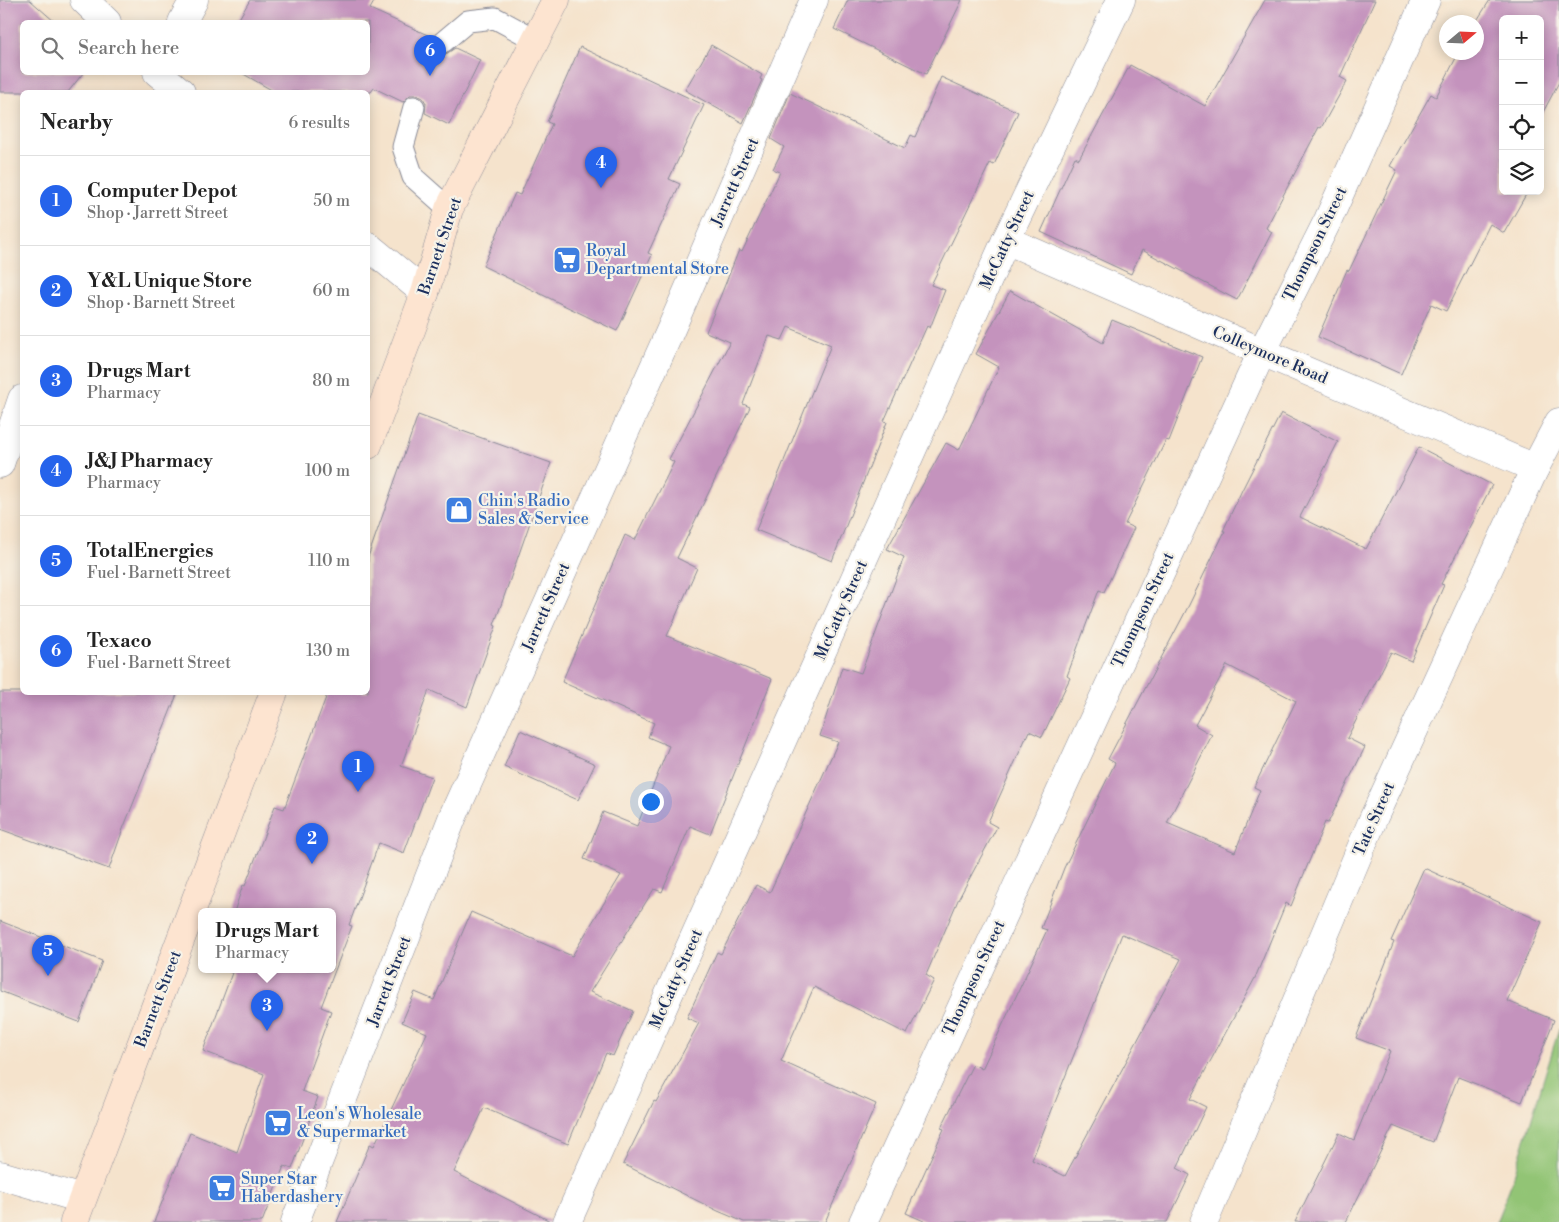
<!DOCTYPE html>
<meta charset="utf-8">
<style>
:root{--surface:#fff;--page:#f6f6f6;--text:#222;--muted:#767676;--line:#e0e0e0;--accent:#2563eb}
body{margin:0;font-family:"Libre Bodoni",serif;background:var(--page);color:var(--text)}
.controls{position:absolute;right:15px;top:15px;display:grid;overflow:hidden;border-radius:8px;box-shadow:0 2px 12px #0003}
.controls button{width:45px;height:45px;display:grid;place-items:center;padding:0;border:0;border-bottom:1px solid var(--line);background:var(--surface);color:var(--text);font:25px sans-serif}
.compass{position:absolute;left:1439px;top:15px;width:45px;height:45px;border-radius:50%;background:var(--surface);box-shadow:0 2px 12px #0003;rotate:71deg}
.you{position:absolute;left:650px;top:801px;width:18px;height:18px;margin:-12px;border:4px solid #fff;border-radius:50%;background:#1a73e8;box-shadow:0 0 0 8px #1a73e833}
.badge{display:grid;place-items:center;width:32px;height:32px;border-radius:50%;background:var(--accent);color:#fff;font-size:16px;font-weight:700}
.pin{position:absolute;translate:-50% -41px;filter:drop-shadow(0 1px 2px #0008)}
.pin::after{content:'';position:absolute;top:26px;width:18px;height:15px;background:inherit;clip-path:polygon(0 0,100% 0,50% 100%)}
.popup{position:absolute;left:198px;top:908px;width:138px;height:65px;box-sizing:border-box;display:grid;place-content:center;border-radius:8px;background:var(--surface);filter:drop-shadow(0 1px 4px #0005);font-size:16px;white-space:nowrap;color:var(--muted)}
.popup b{font-size:19px;color:var(--text)}
.popup::after{content:'';position:absolute;left:50%;top:100%;margin-left:-10px;border:10px solid transparent;border-top-color:var(--surface)}
.list{margin:0;padding:0;list-style:none}
h2{display:flex;justify-content:space-between;align-items:center;height:65px;margin:0;padding:0 20px;font-size:21px}
h2 small{font-size:16px;font-weight:400;color:var(--muted)}
.list li{display:grid;grid-template-columns:32px 1fr auto;gap:15px;align-items:center;box-sizing:border-box;height:90px;padding:0 20px;border-top:1px solid var(--line)}
.list b{display:block;font-size:19px;white-space:nowrap}
.list p{margin:0;font-size:16px;white-space:nowrap;color:var(--muted)}
.list em{font-size:16px;font-style:normal;color:var(--muted)}
.icon{flex:none;width:28px;height:28px;fill:none;stroke:currentColor;stroke-width:2;stroke-linecap:round;stroke-linejoin:round}
.map{position:relative;flex:none;width:1559px;height:1222px;overflow:hidden}
.search{position:absolute;background:var(--surface);box-shadow:0 2px 12px #0003;left:20px;top:20px;width:350px;height:55px;display:flex;align-items:center;gap:12px;box-sizing:border-box;padding:0 18px;border-radius:8px;color:var(--muted);font-size:19px}
.panel{position:absolute;background:var(--surface);box-shadow:0 2px 12px #0003;left:20px;top:90px;width:350px;height:605px;border-radius:8px}
.map>svg:first-child{display:block}
.grass{fill:#92c474;stroke:#567a69}
.building{fill:#c493bd;fill-rule:evenodd}
.lines{fill:none;stroke-linecap:round;stroke-linejoin:round}
.lane-casing{stroke:#888995;stroke-width:23}
.street-casing{stroke:#888995;stroke-width:29}
.secondary-casing{stroke:#888995;stroke-width:29}
.lane{stroke:#fff;stroke-width:21}
.street{stroke:#fff;stroke-width:28}
.secondary{stroke:#fde4d0;stroke-width:28}
.labels{text-anchor:middle;dominant-baseline:central;stroke-width:4.5;stroke-linejoin:round;paint-order:stroke}
.street-label{font-size:16px;fill:#1b2f5e;stroke:#f7f3e8}
.shop-label{font-size:16px;fill:#366cbe;stroke:#f7f3e8;text-anchor:start}
</style>
<div class="map">
<svg width="1559" height="1222" viewBox="0 0 1559 1222">
<rect width="100%" height="100%" fill="#f7f3e8"/>
<filter id="ink" filterUnits="userSpaceOnUse"><feTurbulence type="fractalNoise" baseFrequency=".02" numOctaves="2"/><feDisplacementMap in="SourceGraphic" scale="10" xChannelSelector="R" yChannelSelector="G"/><feConvolveMatrix kernelMatrix="1 2 1 2 8 2 1 2 1" color-interpolation-filters="sRGB"/></filter>
<filter id="wash" filterUnits="userSpaceOnUse"><feTurbulence type="fractalNoise" baseFrequency=".0096" numOctaves="4" result="noise"/><feDisplacementMap in="SourceGraphic" scale="20" xChannelSelector="R" yChannelSelector="G"/><feGaussianBlur stdDeviation="1.12" result="paint"/><feColorMatrix in="noise" values="0 0 0 0 0 0 0 0 0 0 0 0 0 0 0 0 0 1.4 0 .05"/><feComposite in="paint" operator="in"/></filter>
<g filter="url(#wash)">
<rect width="100%" height="100%" fill="#f5e3cc"/>
<!-- grass -->
<polygon class="grass" points="1559,1029 1559,1222 1496,1222 1512,1182"/>
<g id="blocks">
<!-- building -->
<g class="building">
<polygon points="0,0 30,0 55,22 22,22 22,72 84,72 68,92 0,92"/>
<polygon points="250,0 375,0 370,9 432,37 431,45 434,50 438,54 446,54 455,48 480,60 449,125 425,113 426,103 423,98 417,95 410,95 403,102 374,88 371,92 275,92 240,72 368,72 368,22 237,22"/>
<polygon points="848,0 962,0 926,74 834,29"/>
<polygon points="1265,0 1375,0 1340,77 1347,81 1321,128 1319,127 1266,228 1272,232 1237,300 1142,250 1131,274 1041,232 1075,157 1079,159 1130,65 1205,106"/>
<polygon points="1490,0 1559,0 1559,82 1540,118 1540,19 1503,19 1503,191 1528,191 1504,233 1490,224 1446,311 1431,304 1401,374 1318,337 1347,270 1349,271 1397,170 1390,166 1431,94 1436,97 1459,52 1476,52 1476,22"/>
<polygon points="711,45 762,75 760,79 762,80 743,123 685,90"/>
<polygon points="580,47 704,105 669,179 680,184 648,253 652,255 617,331 483,266 515,193 520,195 552,124 547,122"/>
<polygon points="941,77 1018,112 994,165 990,163 931,285 945,290 930,328 927,326 884,421 887,422 832,561 756,530 831,345 788,327 782,340 769,336 743,404 750,407 677,558 697,568 667,636 772,679 710,834 690,826 662,892 654,889 590,992 633,1011 613,1056 606,1053 568,1144 484,1108 454,1172 552,1222 337,1222 370,1144 374,1146 427,1033 402,1022 415,992 434,1000 471,912 572,956 621,875 584,859 603,812 637,826 669,746 648,737 654,723 562,682 625,535 635,540 674,462 669,459 730,342 706,332 739,250 742,252 780,172 773,169 784,147 771,139 790,93 905,148 911,135 915,137"/>
<polygon points="1010,291 1103,343 1112,320 1202,357 1169,441 1166,440 1125,524 1134,528 1104,592 1099,590 1067,676 1070,678 1042,737 1029,731 988,822 997,827 958,900 926,975 934,980 907,1034 814,987 781,1061 876,1104 825,1222 744,1222 718,1211 623,1164 654,1101 656,1102 699,1023 687,1018 717,952 721,954 756,885 770,892 838,742 820,736 842,667 861,673 904,557 887,549 946,443 959,450 999,367 976,354"/>
<path d="M 1281,413 L 1338,442 L 1300,517 L 1366,549 L 1419,447 L 1492,485 L 1441,584 L 1444,585 L 1411,661 L 1391,652 L 1347,738 L 1365,747 L 1328,823 L 1325,822 L 1291,906 L 1286,903 L 1255,978 L 1190,1099 L 1206,1107 L 1177,1168 L 1190,1175 L 1167,1222 L 926,1222 L 906,1213 L 944,1129 L 941,1128 L 973,1064 L 982,1069 L 1047,930 L 1041,928 L 1064,868 L 1115,763 L 1108,759 L 1189,605 L 1225,531 L 1223,531 L 1242,490 ZM 1227,665 L 1296,701 L 1254,787 L 1260,790 L 1235,852 L 1167,823 L 1212,735 L 1195,725 ZM 1122,934 L 1181,959 L 1065,1176 L 1032,1160 Z"/>
<polygon points="418,415 551,463 494,625 496,626 467,707 429,690 401,766 432,777 404,853 379,843 349,925 352,926 321,1007 331,1011 302,1091 318,1097 292,1169 284,1166 262,1222 154,1222 190,1133 237,1152 264,1074 203,1051 232,973 224,970 332,970 332,912 234,912 243,885 245,886 275,806 284,809 328,692 368,692 368,557"/>
<polygon points="0,692 178,692 123,829 109,869 0,829"/>
<polygon points="520,730 595,764 578,800 504,767"/>
<polygon points="1424,868 1542,922 1507,1001 1554,1020 1522,1102 1458,1077 1433,1142 1393,1126 1346,1222 1295,1222 1339,1133 1354,1140 1390,1051 1356,1038 1394,942 1391,941"/>
<polygon points="0,921 102,961 79,1022 0,991"/>
</g>
</g>
</g>
<g filter="url(#ink)">
<use href="#blocks" fill-opacity="0" stroke="#888995" stroke-width="1"/>
<g class="lines">
<defs>
<g id="lane">
<polyline points="443,42 468,21 495,18 536,40"/>
<polyline points="414,107 403,147 413,177 449,209"/>
</g>
<g id="street">
<polyline points="84,0 107,22"/>
<polyline points="182,22 194,0"/>
<polyline points="157,72 181,92"/>
<polyline points="1006,240 1262,352 1535,468"/>
<polyline points="368,246 425,293"/>
<polyline points="0,464 22,399"/>
<polyline points="0,1175 82,1199"/>
<polyline points="295,1222 453,816 671,329 814,0"/>
<polyline points="567,1222 1006,240 1121,0"/>
<polyline points="863,1222 1262,352 1328,220 1426,0"/>
<polyline points="1204,1222 1374,817 1535,468 1559,422"/>
</g>
<g id="secondary">
<polyline points="368,445 425,293 449,209 556,0"/>
<polyline points="74,1222 274,692"/>
</g>
</defs>
<!-- lane casing -->
<use href="#lane" class="lane-casing"/>
<!-- street casing -->
<use href="#street" class="street-casing"/>
<!-- secondary casing -->
<use href="#secondary" class="secondary-casing"/>
<!-- lane -->
<use href="#lane" class="lane"/>
<!-- street -->
<use href="#street" class="street"/>
<!-- secondary -->
<use href="#secondary" class="secondary"/>
</g>
</g>
<!-- icons -->
<defs>
<symbol id="supermarket-square" viewBox="-11 -11 22 22"><rect x="-9" y="-9" width="18" height="18" rx="4" fill="#3f7fe0" stroke="#f7f3e8"/><path d="M-6-5.5h2.5l.6 2H6L4.5 2H-2.5L-4.4-4H-6ZM-1.5 3.2a1.3 1.3 0 1 0 .1 0ZM3 3.2a1.3 1.3 0 1 0 .1 0Z" fill="#fff"/></symbol>
<symbol id="shop-square" viewBox="-11 -11 22 22"><rect x="-9" y="-9" width="18" height="18" rx="4" fill="#3f7fe0" stroke="#f7f3e8"/><path d="M-5-2.5h2.3a2.7 3.5 0 0 1 5.4 0H5L5.5 6h-11ZM-1.5-2.5h3a1.5 2.3 0 0 0-3 0Z" fill="#fff"/></symbol>
</defs>
<g fill-rule="evenodd">
<use href="#supermarket-square" x="551" y="244" width="32" height="32"/>
<use href="#shop-square" x="443" y="494" width="32" height="32"/>
<use href="#supermarket-square" x="262" y="1107" width="32" height="32"/>
<use href="#supermarket-square" x="206" y="1172" width="32" height="32"/>
</g>
<g class="labels">
<!-- street labels -->
<g class="street-label">
<text transform="translate(735 182) rotate(-66)">Jarrett Street</text>
<text transform="translate(1007 240) rotate(-65)">McCatty Street</text>
<text transform="translate(1315 244) rotate(-64)">Thompson Street</text>
<text transform="translate(440 246) rotate(-71)">Barnett Street</text>
<text transform="translate(1270 355) rotate(23)">Colleymore Road</text>
<text transform="translate(546 607) rotate(-66)">Jarrett Street</text>
<text transform="translate(841 610) rotate(-66)">McCatty Street</text>
<text transform="translate(1143 610) rotate(-65)">Thompson Street</text>
<text transform="translate(1374 819) rotate(-66)">Tate Street</text>
<text transform="translate(974 978) rotate(-65)">Thompson Street</text>
<text transform="translate(676 979) rotate(-66)">McCatty Street</text>
<text transform="translate(389 981) rotate(-69)">Jarrett Street</text>
<text transform="translate(158 999) rotate(-69)">Barnett Street</text>
</g>
<!-- shop labels -->
<g class="shop-label">
<text x="586" y="251">Royal<tspan x="586" dy="18">Departmental Store</tspan></text>
<text x="478" y="501">Chin's Radio<tspan x="478" dy="18">Sales &amp; Service</tspan></text>
<text x="297" y="1114">Leon's Wholesale<tspan x="297" dy="18">&amp; Supermarket</tspan></text>
<text x="241" y="1179">Super Star<tspan x="241" dy="18">Haberdashery</tspan></text>
</g>
</g>
</svg>
<div class="controls">
<button>+</button>
<button>−</button>
<button><svg class="icon" aria-label="locate" viewBox="0 0 24 24"><circle cx="12" cy="12" r="6"/><path d="M12 2v4M12 18v4M2 12h4M18 12h4"/></svg></button>
<button><svg class="icon" aria-label="layers" viewBox="0 0 24 24"><path d="M12 4l9 5-9 5-9-5zM3 14l9 5 9-5"/></svg></button>
</div>
<svg class="compass" viewBox="-18 -18 36 36"><path d="M0-13l5 13h-10z" fill="#e53935"/><path d="M0 13l5-13h-10z" fill="#767676"/></svg>
<div class="you"></div>
<div class="pin badge" style="left:358px;top:792px">1</div>
<div class="pin badge" style="left:312px;top:864px">2</div>
<div class="pin badge" style="left:267px;top:1031px">3</div>
<div class="popup"><b>Drugs Mart</b>Pharmacy</div>
<div class="pin badge" style="left:601px;top:188px">4</div>
<div class="pin badge" style="left:48px;top:976px">5</div>
<div class="pin badge" style="left:430px;top:76px">6</div>
<div class="search"><svg class="icon" aria-label="search" viewBox="0 0 24 24"><circle cx="10" cy="10" r="6"/><path d="M15 15l6 6"/></svg>Search here</div>
<section class="panel">
<h2>Nearby<small>6 results</small></h2>
<ul class="list">
<li><span class="badge">1</span><div><b>Computer Depot</b><p>Shop · Jarrett Street</p></div><em>50 m</em></li>
<li><span class="badge">2</span><div><b>Y&amp;L Unique Store</b><p>Shop · Barnett Street</p></div><em>60 m</em></li>
<li><span class="badge">3</span><div><b>Drugs Mart</b><p>Pharmacy</p></div><em>80 m</em></li>
<li><span class="badge">4</span><div><b>J&amp;J Pharmacy</b><p>Pharmacy</p></div><em>100 m</em></li>
<li><span class="badge">5</span><div><b>TotalEnergies</b><p>Fuel · Barnett Street</p></div><em>110 m</em></li>
<li><span class="badge">6</span><div><b>Texaco</b><p>Fuel · Barnett Street</p></div><em>130 m</em></li>
</ul>
</section>
</div>
